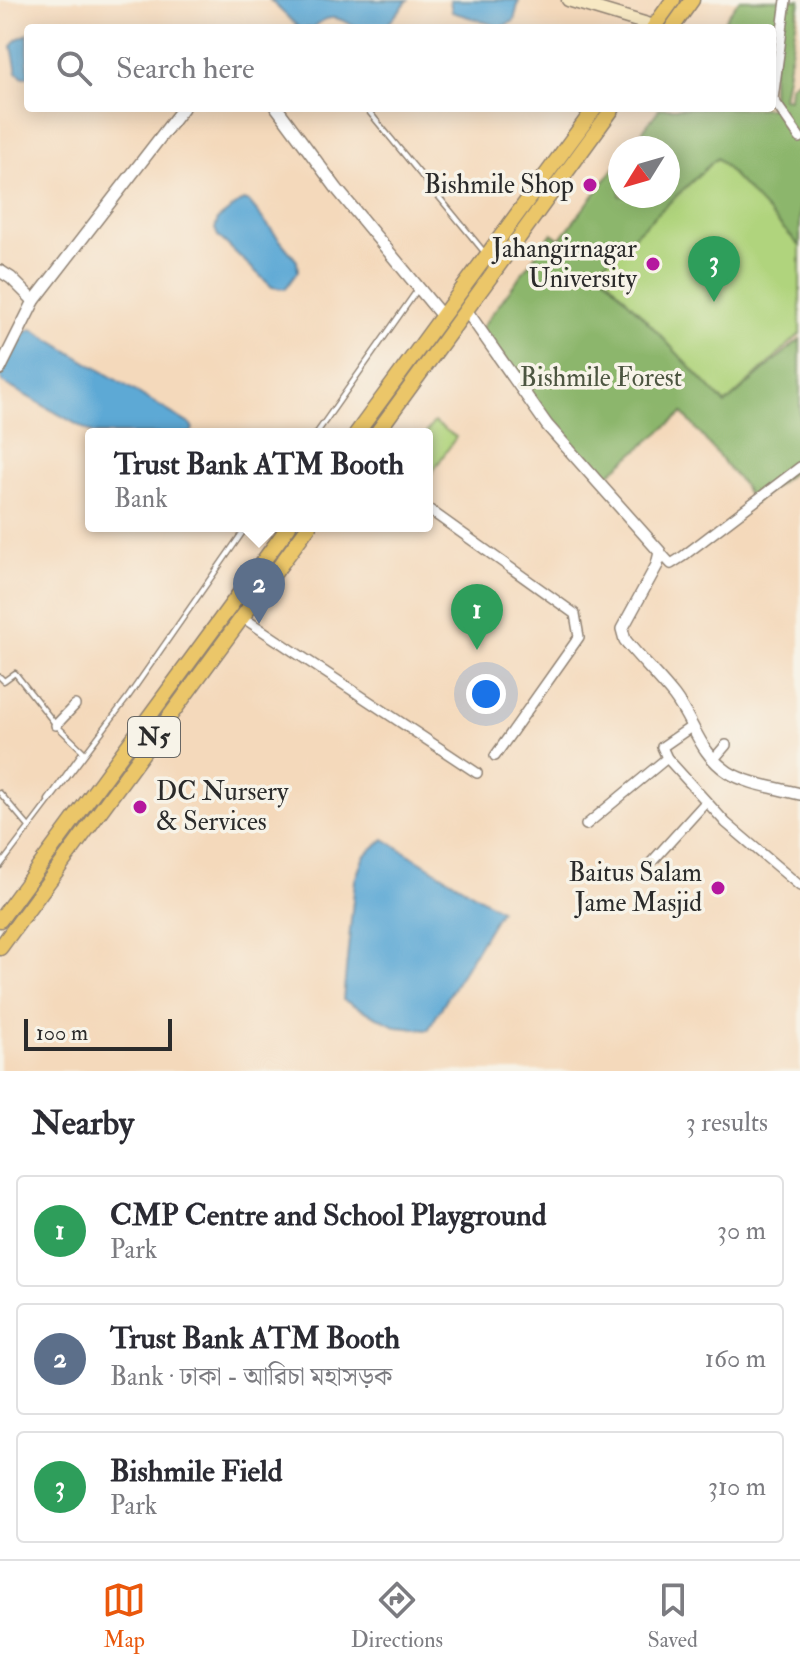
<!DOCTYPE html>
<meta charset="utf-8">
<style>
:root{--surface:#fff;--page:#f2f2f3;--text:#2b2b33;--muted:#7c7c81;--line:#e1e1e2;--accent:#ea580c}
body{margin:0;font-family:"IM FELL Double Pica","Noto Serif Bengali",serif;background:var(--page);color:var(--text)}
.compass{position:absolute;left:608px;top:136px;width:72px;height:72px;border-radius:50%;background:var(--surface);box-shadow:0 4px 20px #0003;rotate:233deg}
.scale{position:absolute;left:24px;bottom:20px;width:148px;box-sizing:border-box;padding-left:8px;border:4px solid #2b2b2b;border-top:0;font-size:22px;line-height:28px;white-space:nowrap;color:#2b2b2b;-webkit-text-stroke:6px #f7f3e8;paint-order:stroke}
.you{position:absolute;left:486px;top:694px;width:28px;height:28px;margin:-20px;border:6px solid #fff;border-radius:50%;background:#1a73e8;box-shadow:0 0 0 12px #1a73e833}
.badge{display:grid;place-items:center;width:52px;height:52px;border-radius:50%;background:var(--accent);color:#fff;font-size:26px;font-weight:700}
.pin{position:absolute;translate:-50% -66px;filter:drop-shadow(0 2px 4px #0008)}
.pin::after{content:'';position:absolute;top:42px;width:28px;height:24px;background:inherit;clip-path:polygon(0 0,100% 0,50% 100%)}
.popup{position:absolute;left:85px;top:428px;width:348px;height:104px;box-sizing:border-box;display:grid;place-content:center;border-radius:8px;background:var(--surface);filter:drop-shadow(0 2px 6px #0005);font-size:26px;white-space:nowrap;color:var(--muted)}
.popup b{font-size:30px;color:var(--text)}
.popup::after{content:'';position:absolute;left:50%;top:100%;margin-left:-16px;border:16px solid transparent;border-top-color:var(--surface)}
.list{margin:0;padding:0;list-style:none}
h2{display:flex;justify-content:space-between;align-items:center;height:104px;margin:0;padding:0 32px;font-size:34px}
h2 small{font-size:26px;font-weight:400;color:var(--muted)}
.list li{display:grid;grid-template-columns:52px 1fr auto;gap:24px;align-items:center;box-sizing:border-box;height:112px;margin:0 16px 16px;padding:0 16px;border:2px solid var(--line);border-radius:8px}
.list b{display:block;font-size:30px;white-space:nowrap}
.list p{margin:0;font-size:26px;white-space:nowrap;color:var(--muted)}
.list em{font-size:26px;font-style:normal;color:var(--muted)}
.icon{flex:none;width:44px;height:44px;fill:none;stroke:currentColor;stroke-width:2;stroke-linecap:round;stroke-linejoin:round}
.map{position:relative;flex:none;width:800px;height:1071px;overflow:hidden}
.search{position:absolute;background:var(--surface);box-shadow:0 4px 20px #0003;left:24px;right:24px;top:24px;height:88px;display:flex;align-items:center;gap:20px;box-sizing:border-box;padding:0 28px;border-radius:8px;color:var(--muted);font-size:30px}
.sheet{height:488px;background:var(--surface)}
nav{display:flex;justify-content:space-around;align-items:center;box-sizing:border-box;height:112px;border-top:2px solid var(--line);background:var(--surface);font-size:22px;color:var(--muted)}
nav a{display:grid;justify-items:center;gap:4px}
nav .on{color:var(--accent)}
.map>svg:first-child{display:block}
.green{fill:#b0d47d;stroke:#6e8054;stroke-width:2}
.forest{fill:#8cb66c;stroke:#5c704c;stroke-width:2}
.water{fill:#5da9d5;stroke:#446a80;stroke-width:2}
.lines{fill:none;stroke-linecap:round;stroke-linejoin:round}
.service-casing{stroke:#908273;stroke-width:7}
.minor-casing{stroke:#908273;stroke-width:12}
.tertiary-casing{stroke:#908273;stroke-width:14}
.secondary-casing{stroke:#908273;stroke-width:15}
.trunk-casing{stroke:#908273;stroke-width:17}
.service{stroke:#fff;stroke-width:4}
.minor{stroke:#fff;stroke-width:9}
.tertiary{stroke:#fff;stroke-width:11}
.secondary{stroke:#f7e8c3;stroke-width:12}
.trunk{stroke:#ebc669;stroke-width:14}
.poi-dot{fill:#b5179e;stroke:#f7f3e8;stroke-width:3}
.labels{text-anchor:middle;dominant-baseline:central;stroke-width:7;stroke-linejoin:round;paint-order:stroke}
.shield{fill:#f7f3e8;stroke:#686764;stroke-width:2}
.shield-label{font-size:24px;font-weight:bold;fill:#2b2b2b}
.poi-label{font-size:26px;fill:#2b2b2b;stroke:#f7f3e8;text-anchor:end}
.park-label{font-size:26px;fill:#4c5540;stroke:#f7f3e8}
</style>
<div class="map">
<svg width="800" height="1071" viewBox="0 0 800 1071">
<rect width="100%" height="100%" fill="#f7f3e8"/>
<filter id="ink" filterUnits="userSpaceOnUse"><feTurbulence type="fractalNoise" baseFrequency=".0125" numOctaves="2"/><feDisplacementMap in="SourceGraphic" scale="16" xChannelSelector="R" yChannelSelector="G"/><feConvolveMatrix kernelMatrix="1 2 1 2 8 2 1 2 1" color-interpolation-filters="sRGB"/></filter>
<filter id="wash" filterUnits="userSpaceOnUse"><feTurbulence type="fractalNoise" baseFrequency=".006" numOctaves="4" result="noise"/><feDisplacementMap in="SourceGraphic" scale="32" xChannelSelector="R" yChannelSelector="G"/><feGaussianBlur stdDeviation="1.8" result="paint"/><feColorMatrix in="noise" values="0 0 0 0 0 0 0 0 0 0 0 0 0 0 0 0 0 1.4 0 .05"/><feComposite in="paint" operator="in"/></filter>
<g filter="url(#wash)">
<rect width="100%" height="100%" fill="#f4d9bb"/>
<!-- green -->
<g class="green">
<polygon points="717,158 800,246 800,334 725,404 598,269"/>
<polygon points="434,422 456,437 427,480 425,434"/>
</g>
<!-- forest -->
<polygon class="forest" points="739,0 800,0 783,98 789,99 790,85 800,78 800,246 717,158 598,269 725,404 800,339 800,467 753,503 742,484 683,413 605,477 547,425 480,330 552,233 560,239 620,161 620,196 668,196 668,148 630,148 660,108 772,108 772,28 719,28"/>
<!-- water -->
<g class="water">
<path d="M 270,0 L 408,0 L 385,28 C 378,28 370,29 364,28 C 343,25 335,7 313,28 L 299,28 Z"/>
<polygon points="450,0 519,0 514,21 501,27 452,12"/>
<polygon points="28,34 28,77 23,77 17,72 12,46 17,39"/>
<polygon points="243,200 249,202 297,261 298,271 285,289 272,287 218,236 215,229 218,219"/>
<polygon points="32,329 191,425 193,429 190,434 94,434 2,382 0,373 25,333"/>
<polygon points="384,839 500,910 428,1030 397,1027 343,1000 355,880 364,856"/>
</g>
</g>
<g filter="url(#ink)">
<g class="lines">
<defs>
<g id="service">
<polyline points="366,108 485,253"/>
<polyline points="316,434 418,289"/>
<polyline points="0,677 4,681 15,673 56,725 83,751 48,800"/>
<polyline points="0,793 29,827"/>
<polyline points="0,866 128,697 247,526"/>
</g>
<g id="minor">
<polyline points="786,0 773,99 800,138"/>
<polyline points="427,508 575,614 579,637 495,756"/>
<polyline points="660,552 671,564 682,557 800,467"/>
<polyline points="242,617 477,773"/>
<polyline points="56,725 75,705"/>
<polyline points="691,727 662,747 667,758 726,823 800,886"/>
<polyline points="714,759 726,745"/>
<polyline points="586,825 667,758"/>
<polyline points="648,866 706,802"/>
</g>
<g id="tertiary">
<polyline points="277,108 337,189 442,316"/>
<polyline points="0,271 11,278 34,301 0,369"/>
<polyline points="34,301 183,108"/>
<path d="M 466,310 L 547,425 L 660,552 L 657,565 L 622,629 L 625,640 C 640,659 659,677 674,696 C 694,722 699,753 728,772 C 747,784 778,788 800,794"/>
</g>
<polyline id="secondary" points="568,0 654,26"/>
<g id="trunk">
<polyline points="653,28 673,0"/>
<polyline points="672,28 692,0"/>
<polyline points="356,434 595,108"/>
<polyline points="376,434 613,108"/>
<polyline points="0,920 289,526"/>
<polyline points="0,948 309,526"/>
</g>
</defs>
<!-- service casing -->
<use href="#service" class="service-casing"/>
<!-- minor casing -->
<use href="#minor" class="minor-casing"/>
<!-- tertiary casing -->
<use href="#tertiary" class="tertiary-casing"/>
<!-- secondary casing -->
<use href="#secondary" class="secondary-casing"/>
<!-- trunk casing -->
<use href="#trunk" class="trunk-casing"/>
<!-- service -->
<use href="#service" class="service"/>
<!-- minor -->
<use href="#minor" class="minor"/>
<!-- tertiary -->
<use href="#tertiary" class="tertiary"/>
<!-- secondary -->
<use href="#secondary" class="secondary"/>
<!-- trunk -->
<use href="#trunk" class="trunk"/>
</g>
</g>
<!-- markers -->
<g class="poi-dot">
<circle cx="590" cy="185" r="8"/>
<circle cx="653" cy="264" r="8"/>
<circle cx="140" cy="807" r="8"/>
<circle cx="718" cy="888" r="8"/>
</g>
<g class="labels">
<!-- shield labels -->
<rect class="shield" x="128" y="717" width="52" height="40" rx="6"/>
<g class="shield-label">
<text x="154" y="737">N5</text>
</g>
<!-- poi labels -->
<g class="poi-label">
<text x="574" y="185">Bishmile Shop</text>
<text x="637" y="249">Jahangirnagar<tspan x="637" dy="30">University</tspan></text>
<text x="156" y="792" text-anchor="start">DC Nursery<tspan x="156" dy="30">&amp; Services</tspan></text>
<text x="702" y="873">Baitus Salam<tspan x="702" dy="30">Jame Masjid</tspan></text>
</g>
<!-- park labels -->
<g class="park-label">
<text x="601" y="378">Bishmile Forest</text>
</g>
</g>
</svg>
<svg class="compass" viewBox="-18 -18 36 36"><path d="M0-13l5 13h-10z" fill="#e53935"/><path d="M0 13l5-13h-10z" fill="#7c7c81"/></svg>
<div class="scale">100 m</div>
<div class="you"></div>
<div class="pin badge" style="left:477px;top:650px;background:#2e9e5b">1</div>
<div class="pin badge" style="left:259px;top:624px;background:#5c6f8a">2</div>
<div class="popup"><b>Trust Bank ATM Booth</b>Bank</div>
<div class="pin badge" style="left:714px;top:302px;background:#2e9e5b">3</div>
<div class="search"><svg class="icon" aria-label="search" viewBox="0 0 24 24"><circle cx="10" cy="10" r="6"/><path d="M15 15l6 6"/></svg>Search here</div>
</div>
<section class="sheet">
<h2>Nearby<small>3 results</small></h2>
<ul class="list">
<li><span class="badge" style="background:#2e9e5b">1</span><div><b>CMP Centre and School Playground</b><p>Park</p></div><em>30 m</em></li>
<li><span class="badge" style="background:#5c6f8a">2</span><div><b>Trust Bank ATM Booth</b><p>Bank · ঢাকা - আরিচা মহাসড়ক</p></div><em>160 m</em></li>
<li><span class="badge" style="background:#2e9e5b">3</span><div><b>Bishmile Field</b><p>Park</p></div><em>310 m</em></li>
</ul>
</section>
<nav>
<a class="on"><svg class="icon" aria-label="map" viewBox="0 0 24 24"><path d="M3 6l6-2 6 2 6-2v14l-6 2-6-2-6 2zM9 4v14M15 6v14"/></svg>Map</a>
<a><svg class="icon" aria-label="directions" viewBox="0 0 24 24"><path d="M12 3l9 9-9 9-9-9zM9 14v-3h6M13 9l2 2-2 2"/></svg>Directions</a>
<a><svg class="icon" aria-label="saved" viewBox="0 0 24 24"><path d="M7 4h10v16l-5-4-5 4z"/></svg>Saved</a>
</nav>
